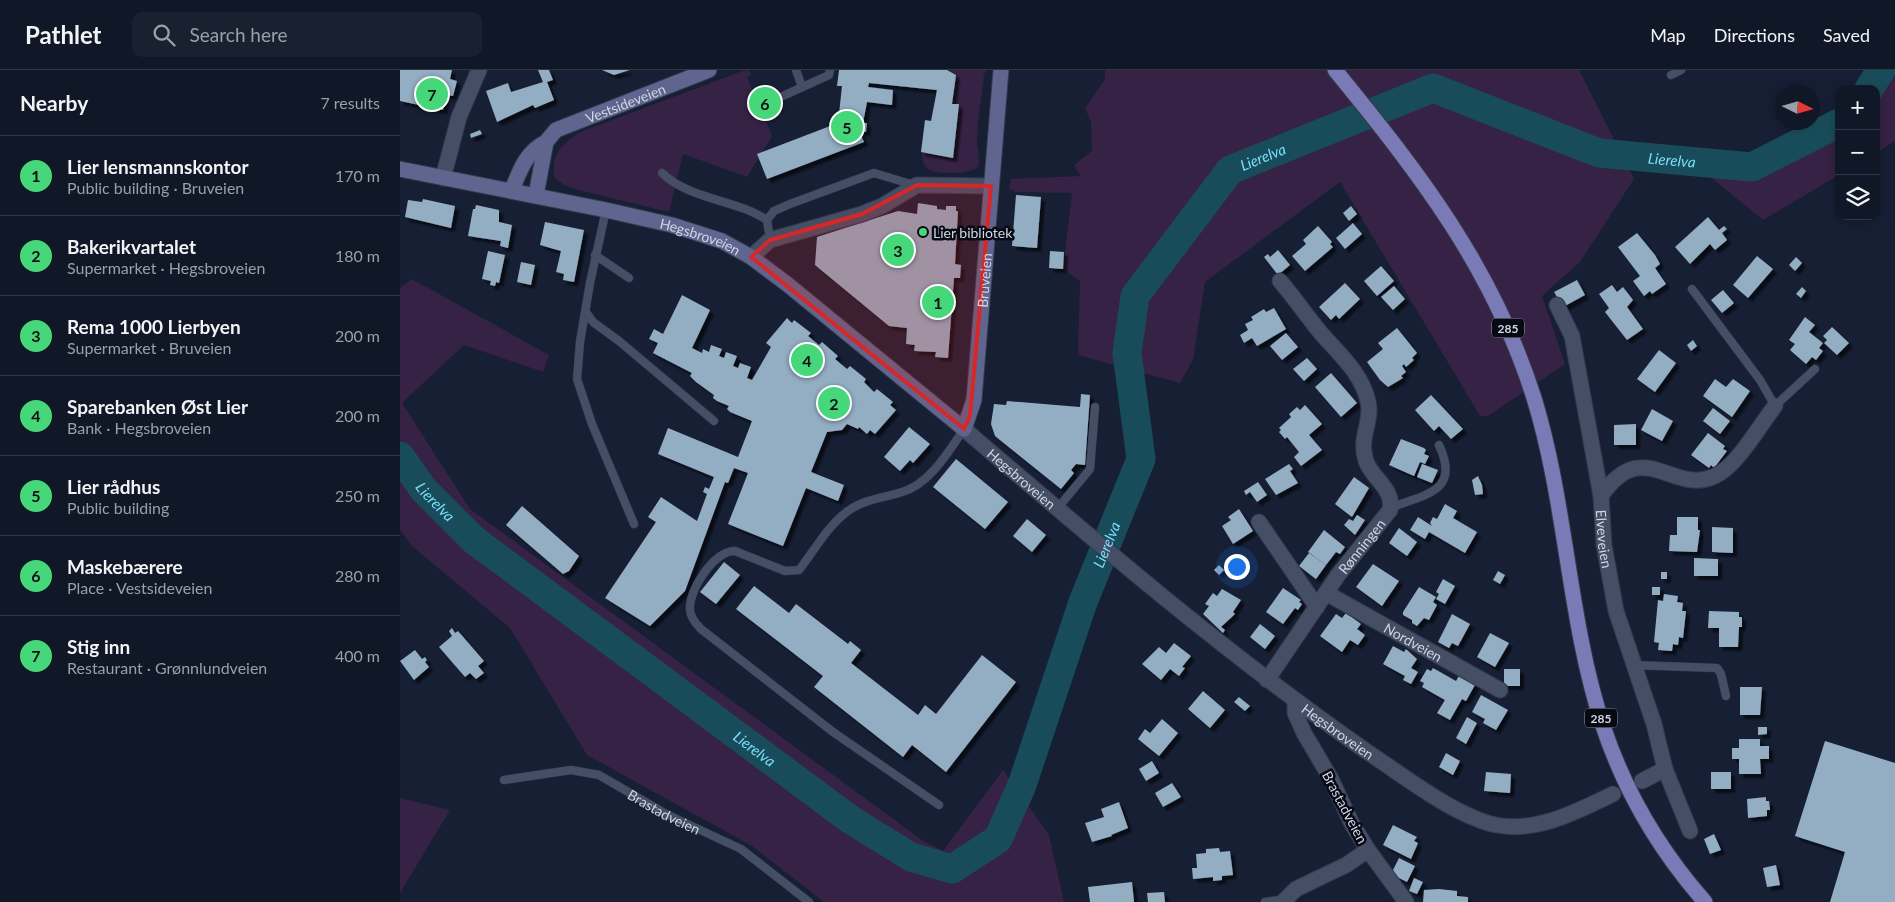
<!DOCTYPE html>
<meta charset="utf-8">
<style>
:root{--surface:#101727;--page:#19202f;--text:#f1f3f6;--muted:#9c9fa7;--line:#303644;--accent:#45d77a}
body{margin:0;font-family:Lato,sans-serif;background:var(--page);color:var(--text)}
.controls{position:absolute;right:15px;top:15px;display:grid;overflow:hidden;border-radius:10px;box-shadow:0 2px 12px #0003}
.controls button{width:45px;height:45px;display:grid;place-items:center;padding:0;border:0;border-bottom:1px solid var(--line);background:var(--surface);color:var(--text);font:25px sans-serif}
.compass{position:absolute;left:1375px;top:15px;width:45px;height:45px;border-radius:50%;background:var(--surface);box-shadow:0 2px 12px #0003;rotate:95deg}
.you{position:absolute;left:836px;top:496px;width:18px;height:18px;margin:-12px;border:4px solid #fff;border-radius:50%;background:#1a73e8;box-shadow:0 0 0 8px #1a73e833}
.badge{display:grid;place-items:center;width:32px;height:32px;border-radius:50%;background:var(--accent);color:#111;font-size:16px;font-weight:700}
.pin{position:absolute;translate:-50% -50%;border:2px solid #fff;box-shadow:0 1px 5px #0006}
.list{margin:0;padding:0;list-style:none}
h2{display:flex;justify-content:space-between;align-items:center;height:65px;margin:0;padding:0 20px;font-size:21px}
h2 small{font-size:16px;font-weight:400;color:var(--muted)}
.list li{display:grid;grid-template-columns:32px 1fr auto;gap:15px;align-items:center;box-sizing:border-box;height:80px;padding:0 20px;border-top:1px solid var(--line)}
.list b{display:block;font-size:19px;white-space:nowrap}
.list p{margin:0;font-size:16px;white-space:nowrap;color:var(--muted)}
.list em{font-size:16px;font-style:normal;color:var(--muted)}
.icon{flex:none;width:28px;height:28px;fill:none;stroke:currentColor;stroke-width:2;stroke-linecap:round;stroke-linejoin:round}
.map{position:relative;flex:none;width:1495px;height:832px;overflow:hidden}
header{display:flex;align-items:center;gap:30px;box-sizing:border-box;height:70px;padding:0 25px;background:var(--surface);border-bottom:1px solid var(--line)}
header strong{font-size:24px}
nav{display:flex;gap:28px;margin-inline-start:auto;font-size:18px}
.search{width:350px;height:45px;background:var(--page);display:flex;align-items:center;gap:12px;box-sizing:border-box;padding:0 18px;border-radius:10px;color:var(--muted);font-size:19px}
main{display:flex}
aside{flex:1;background:var(--surface)}
.map>svg:first-child{display:block}
.green{fill:#362244}
.lines{fill:none;stroke-linecap:round;stroke-linejoin:round}
.river{stroke:#194c5a;stroke-width:29}
.building{fill:#93adc2;filter:url(#shadow)}
.lane-casing{stroke:#34394b;stroke-width:9}
.street-casing{stroke:#34394b;stroke-width:17}
.secondary-casing{stroke:#34394b;stroke-width:17}
.primary-casing{stroke:#34394b;stroke-width:17}
.lane{stroke:#444f66;stroke-width:8}
.street{stroke:#444f66;stroke-width:15}
.secondary{stroke:#5f658e;stroke-width:15}
.primary{stroke:#7a7ab6;stroke-width:15}
.marked{fill:#d62828;fill-opacity:0.2;stroke:#d62828;stroke-width:4;stroke-linejoin:round}
.poi-dot{fill:#45d77a;stroke:#060912;stroke-width:2}
.labels{text-anchor:middle;dominant-baseline:central;stroke-width:5;stroke-linejoin:round;paint-order:stroke}
.shield{fill:#060912;stroke:#9398a5;stroke-width:1}
.shield-label{font-size:12px;font-weight:bold;fill:#cfd6e4}
.street-label{font-size:14px;fill:#cfd6e4;stroke:#060912}
.poi-label{font-size:14px;fill:#cfd6e4;stroke:#060912;text-anchor:start}
.water-label{font-size:15px;font-style:italic;fill:#7adefb;stroke:#060912}
</style>
<header>
<strong>Pathlet</strong>
<div class="search"><svg class="icon" aria-label="search" viewBox="0 0 24 24"><circle cx="10" cy="10" r="6"/><path d="M15 15l6 6"/></svg>Search here</div>
<nav><a>Map</a><a>Directions</a><a>Saved</a></nav>
</header>
<main>
<aside>
<h2>Nearby<small>7 results</small></h2>
<ul class="list">
<li><span class="badge">1</span><div><b>Lier lensmannskontor</b><p>Public building · Bruveien</p></div><em>170 m</em></li>
<li><span class="badge">2</span><div><b>Bakerikvartalet</b><p>Supermarket · Hegsbroveien</p></div><em>180 m</em></li>
<li><span class="badge">3</span><div><b>Rema 1000 Lierbyen</b><p>Supermarket · Bruveien</p></div><em>200 m</em></li>
<li><span class="badge">4</span><div><b>Sparebanken Øst Lier</b><p>Bank · Hegsbroveien</p></div><em>200 m</em></li>
<li><span class="badge">5</span><div><b>Lier rådhus</b><p>Public building</p></div><em>250 m</em></li>
<li><span class="badge">6</span><div><b>Maskebærere</b><p>Place · Vestsideveien</p></div><em>280 m</em></li>
<li><span class="badge">7</span><div><b>Stig inn</b><p>Restaurant · Grønnlundveien</p></div><em>400 m</em></li>
</ul>
</aside>
<div class="map">
<svg width="1495" height="832" viewBox="0 0 1495 832">
<defs>
<filter id="shadow"><feDropShadow dx="4" dy="4" stdDeviation="1" flood-color="#0009"/></filter>
</defs>
<rect width="100%" height="100%" fill="#161f34"/>
<!-- green -->
<g class="green">
<path d="M 345,0 L 349,0 L 351,6 L 347,7 L 372,66 L 347,107 L 283,84 L 269,142 L 178,120 L 164,115 L 154,107 C 152,83 161,75 180,62 Z"/>
<path d="M 548,0 L 587,0 L 584,4 C 582,26 577,50 577,73 C 577,79 581,89 578,96 C 573,105 535,105 528,99 C 523,95 522,88 522,82 L 553,87 L 559,35 L 552,33 L 556,5 Z"/>
<polygon points="705,0 1179,0 1234,109 1180,192 1142,226 1165,294 1088,346 1080,346 940,112 805,212 793,290 780,313 678,285 680,211 663,199 672,123 615,122 609,118 611,109 681,106 674,95 692,81 691,52 685,38 705,9"/>
<polygon points="1480,0 1495,0 1495,71 1476,83 1476,19 1469,19"/>
<polygon points="1439,55 1439,105 1363,150 1292,92 1348,99"/>
<polygon points="12,209 149,285 143,302 64,275 2,333 70,439 522,770 543,781 603,700 649,765 664,832 424,832 352,776 187,685 110,558 12,476 0,460 0,218"/>
<polygon points="0,728 50,740 0,823"/>
</g>
<g class="lines">
<!-- river -->
<g class="river">
<polyline points="1469,19 1481,0"/>
<path id="s1" d="M 0,386 L 24,420 L 74,470 L 451,750 L 511,787 L 552,799 L 598,769 L 622,715 L 683,532 L 741,389 L 727,283 L 735,226 L 830,100 L 1033,18 L 1199,83 L 1352,97 L 1439,53"/>
</g>
</g>
<!-- building -->
<g class="building">
<polygon points="0,0 52,0 50,9 57,11 53,26 46,25 43,40 0,31"/>
<polygon points="138,0 149,0 153,10 147,12 154,30 135,38 133,35 97,52 86,21 108,13 111,22 143,12"/>
<polygon points="202,0 230,0 214,5"/>
<polygon points="439,0 547,0 556,5 552,34 559,34 553,88 521,82 525,50 531,51 537,20 469,13 468,17 493,20 492,35 467,32 463,53 467,53 466,62 459,61 464,72 367,109 357,84 438,53 442,16 437,16"/>
<polygon points="80,60 82,64 71,68 70,64"/>
<polygon points="616,125 641,127 637,178 612,176"/>
<polygon points="23,129 55,136 51,158 5,147 8,130 22,132"/>
<polygon points="518,133 537,136 537,139 546,140 546,136 556,136 556,141 558,141 555,194 561,195 560,208 554,208 548,288 535,287 536,282 514,281 515,275 506,274 507,258 489,256 415,195 417,167 498,141 517,144"/>
<polygon points="76,135 99,140 99,152 112,155 108,178 100,176 101,171 68,166 73,139 75,139"/>
<polygon points="951,136 957,144 949,151 943,143"/>
<polygon points="1308,147 1319,160 1324,156 1327,159 1322,163 1327,170 1315,180 1310,174 1290,194 1275,177"/>
<polygon points="145,152 184,160 174,212 163,210 164,204 156,202 161,181 140,175"/>
<polygon points="953,153 962,164 945,179 936,168"/>
<polygon points="918,156 932,172 930,174 933,177 905,201 892,186 906,174 903,170"/>
<polygon points="1237,163 1255,185 1260,194 1255,198 1266,214 1252,224 1250,221 1244,226 1233,211 1240,206 1218,177"/>
<polygon points="878,180 890,195 878,205 864,187 868,184 870,187"/>
<polygon points="88,181 105,185 99,213 96,212 95,216 90,215 91,211 82,209"/>
<polygon points="650,181 664,182 663,199 649,198"/>
<polygon points="1357,186 1373,199 1348,228 1333,215"/>
<polygon points="1396,187 1402,193 1395,201 1389,195"/>
<polygon points="121,192 135,195 131,215 117,212"/>
<polygon points="981,196 994,211 977,226 964,211"/>
<polygon points="1177,210 1185,225 1163,237 1154,222"/>
<polygon points="945,213 960,229 939,249 936,245 931,250 919,237"/>
<polygon points="1212,215 1217,222 1223,217 1233,230 1227,237 1243,259 1227,270 1205,242 1209,238 1199,224"/>
<polygon points="994,216 1005,229 993,240 981,227"/>
<polygon points="1402,217 1406,221 1401,228 1396,224"/>
<polygon points="1323,220 1334,233 1322,243 1311,230"/>
<polygon points="282,225 310,240 292,278 302,283 303,279 309,282 311,275 322,279 319,286 324,288 326,282 337,286 333,296 338,298 340,293 351,297 347,308 352,310 371,277 366,273 387,248 392,253 394,250 411,263 408,266 419,275 422,272 438,286 435,289 447,299 450,296 466,309 464,312 474,322 477,319 493,332 490,335 496,340 475,364 470,360 467,364 459,357 458,359 447,354 442,360 427,362 411,402 444,415 438,431 406,418 383,476 328,454 348,403 334,398 328,413 325,412 285,521 250,556 205,528 256,452 248,447 261,427 297,451 307,424 303,422 305,417 309,419 314,407 258,384 268,358 338,387 352,351 330,342 327,339 329,336 317,331 313,328 314,325 296,312 290,306 292,303 253,283 258,273 249,269 254,259 263,264"/>
<polygon points="874,238 886,259 857,276 852,268 844,273 840,265 848,260 845,254 853,250 851,247 864,239 866,242"/>
<polygon points="1405,247 1415,255 1409,262 1423,273 1419,278 1423,281 1416,290 1412,287 1406,294 1390,280 1395,274 1389,270"/>
<polygon points="1432,257 1449,273 1437,285 1424,273 1427,270 1423,266"/>
<polygon points="997,258 1017,283 1012,288 1014,290 1006,297 1004,294 1002,296 1006,302 1001,306 1003,308 988,317 980,310 967,292 983,279 978,273"/>
<polygon points="886,263 898,277 882,290 870,276"/>
<polygon points="1293,270 1297,276 1291,281 1287,275"/>
<polygon points="1259,280 1276,293 1255,322 1237,309"/>
<polygon points="907,288 917,299 904,311 893,299"/>
<polygon points="931,303 957,333 941,347 915,317"/>
<polygon points="1315,309 1326,317 1333,309 1350,321 1332,347 1303,326"/>
<polygon points="681,324 690,325 685,395 676,394 671,400 674,403 661,419 595,366 591,354 594,334 606,335 607,331 680,337"/>
<polygon points="1031,325 1063,359 1051,369 1039,356 1034,361 1015,340"/>
<polygon points="905,335 922,354 909,365 922,380 901,396 894,387 899,382 887,367 885,369 879,362 881,360 879,358 891,347 889,344 897,337 900,340"/>
<polygon points="1313,338 1330,351 1320,364 1303,351"/>
<polygon points="1252,339 1273,351 1262,371 1241,360"/>
<polygon points="1236,354 1236,375 1214,375 1214,355"/>
<polygon points="509,357 530,374 513,393 510,390 500,401 484,387"/>
<polygon points="1308,363 1325,376 1323,379 1327,381 1314,398 1311,395 1309,398 1291,385"/>
<polygon points="1001,369 1024,378 1026,380 1024,384 1029,386 1025,394 1020,392 1014,406 989,395"/>
<polygon points="556,389 608,432 585,459 533,417"/>
<polygon points="889,394 893,399 890,401 898,413 876,425 865,409"/>
<polygon points="1022,394 1038,400 1032,413 1017,407"/>
<polygon points="1078,406 1082,415 1083,424 1075,425 1072,410"/>
<polygon points="954,407 969,418 952,447 935,434"/>
<polygon points="858,412 867,425 857,432 850,422 846,425 844,421"/>
<polygon points="1045,434 1057,441 1053,448 1077,462 1065,483 1029,462 1025,469 1010,460 1018,447 1032,456 1030,453 1033,447 1037,449"/>
<polygon points="122,436 179,486 169,501 163,504 106,455"/>
<polygon points="839,439 853,461 833,474 822,456 831,450 828,447"/>
<polygon points="957,445 965,450 955,465 944,455 949,449 953,451"/>
<polygon points="1277,447 1298,447 1298,460 1300,460 1297,482 1269,481 1270,465 1277,465"/>
<polygon points="627,449 646,465 632,482 613,466"/>
<polygon points="1312,457 1333,458 1333,483 1312,482"/>
<polygon points="999,458 1017,472 1007,486 989,473"/>
<polygon points="924,460 945,477 940,484 936,482 926,495 908,482"/>
<polygon points="909,483 926,495 916,509 899,496"/>
<polygon points="1294,488 1318,489 1318,506 1294,506"/>
<polygon points="324,492 340,505 316,534 300,522"/>
<polygon points="973,494 999,511 982,536 956,517"/>
<polygon points="819,495 824,500 819,505 814,500"/>
<polygon points="1098,501 1105,505 1100,514 1093,510"/>
<rect x="1261" y="502" width="6" height="7"/>
<polygon points="1043,509 1055,516 1045,534 1036,529 1039,524 1036,522"/>
<polygon points="354,516 389,543 396,534 448,574 450,571 461,580 451,593 518,645 525,635 536,644 582,585 616,612 546,702 512,675 503,687 414,617 423,606 336,539"/>
<polygon points="1019,517 1036,527 1033,532 1037,535 1029,550 1024,548 1017,556 1012,553 1012,550 1003,545 1003,542"/>
<rect x="1252" y="517" width="8" height="8"/>
<polygon points="883,518 901,530 899,532 902,534 898,540 895,538 883,554 866,542"/>
<polygon points="822,519 841,530 833,542 835,544 821,557 825,560 823,563 803,544 809,536 805,534 813,523 817,526"/>
<polygon points="1264,524 1278,526 1277,532 1283,533 1282,541 1286,541 1283,568 1279,567 1278,575 1273,574 1272,581 1258,580 1259,573 1254,572 1258,530 1263,531"/>
<polygon points="1309,541 1339,542 1339,547 1342,547 1342,557 1339,557 1338,577 1319,577 1319,558 1308,558"/>
<polygon points="946,543 961,554 957,559 965,565 958,575 950,570 942,582 920,566 936,544 942,548"/>
<polygon points="1052,544 1070,554 1058,576 1052,573 1049,578 1038,572"/>
<polygon points="860,554 875,566 865,579 850,567"/>
<polygon points="52,558 55,563 58,561 84,591 78,596 84,603 76,609 70,603 65,607 39,577 52,566 49,561"/>
<polygon points="1090,563 1109,573 1095,597 1077,587"/>
<polygon points="774,573 791,586 782,597 785,598 779,606 770,599 761,610 742,594 759,577 766,583"/>
<polygon points="993,576 1004,582 1006,579 1017,589 1011,598 1018,602 1011,614 1003,610 1005,606 983,594"/>
<polygon points="15,580 22,589 25,587 27,590 25,592 29,597 14,610 0,591"/>
<polygon points="1033,598 1056,611 1060,604 1076,613 1066,631 1062,629 1050,650 1037,643 1045,630 1022,617 1024,613 1020,611 1027,599 1031,601"/>
<rect x="1104" y="599" width="16" height="17"/>
<polygon points="1340,617 1362,617 1360,645 1340,645"/>
<polygon points="803,621 825,640 810,658 788,639"/>
<polygon points="1081,625 1108,640 1096,660 1083,653 1085,649 1072,642"/>
<polygon points="839,627 850,636 845,641 834,632"/>
<polygon points="1067,647 1077,653 1066,674 1056,668"/>
<polygon points="762,649 778,663 759,686 738,669 745,659 750,663"/>
<polygon points="1358,657 1367,657 1367,664 1358,665"/>
<polygon points="1339,669 1360,669 1360,676 1369,676 1369,689 1360,689 1361,704 1339,704 1339,689 1332,689 1332,678 1339,678"/>
<polygon points="1425,671 1495,693 1495,832 1430,832 1445,782 1395,766"/>
<polygon points="1046,683 1060,691 1053,705 1039,697"/>
<polygon points="752,691 759,703 746,711 739,699"/>
<polygon points="1086,702 1111,704 1110,723 1084,721"/>
<rect x="1311" y="702" width="20" height="17"/>
<polygon points="772,713 781,727 763,737 755,723"/>
<polygon points="1366,727 1366,731 1369,731 1370,740 1367,740 1367,746 1348,748 1347,729"/>
<polygon points="719,732 728,758 711,765 712,766 692,772 685,753 704,747 701,739"/>
<polygon points="993,755 1017,767 1014,771 1018,773 1011,789 983,775"/>
<polygon points="1314,764 1321,780 1310,784 1304,769"/>
<polygon points="819,778 820,782 830,781 833,805 822,806 822,810 813,811 813,807 793,809 792,798 797,798 796,784 806,783 806,779"/>
<polygon points="999,788 1015,796 1007,812 991,804"/>
<polygon points="1376,795 1380,815 1367,817 1363,798"/>
<polygon points="1014,808 1023,812 1017,824 1009,821"/>
<polygon points="732,812 734,832 690,832 688,817"/>
<polygon points="1039,819 1057,821 1057,826 1068,827 1068,832 1023,832 1024,820"/>
<polygon points="764,822 765,832 748,832 747,823"/>
</g>
<g class="lines">
<defs>
<g id="lane">
<polyline points="396,0 402,17"/>
<polyline points="1271,5 1281,0"/>
<polyline points="374,30 429,5 430,0"/>
<path d="M 262,103 C 290,130 335,129 367,150"/>
<polyline points="206,140 190,213 180,272 177,309 192,354 234,454"/>
<polyline points="370,170 367,150 374,141 390,134 474,103 514,115"/>
<polyline points="195,185 229,208"/>
<polyline points="1292,219 1360,310 1375,336 1415,299"/>
<polyline points="186,242 193,252 219,271 314,351"/>
<path d="M 990,438 C 1025,424 1061,422 1039,375"/>
<polyline points="657,439 690,399 695,337"/>
<polyline points="1232,595 1317,598 1321,604 1326,626"/>
<path id="s2" d="M 104,710 L 171,700 L 199,705 L 266,744 L 341,779 L 409,832"/>
<path d="M 539,735 L 433,662 L 301,559 C 295,553 290,547 290,539 C 289,519 315,480 335,481 L 385,501 L 399,500 C 415,480 427,456 448,441 C 464,429 484,428 502,422 C 530,414 548,382 564,359"/>
<polyline points="865,832 885,829"/>
</g>
<g id="street">
<polyline points="43,108 59,47 79,0"/>
<polyline points="351,187 370,170 462,144 482,136 517,115 591,116"/>
<path id="s3" d="M 1157,235 L 1172,266 L 1176,288 L 1201,426 L 1204,475 L 1216,541 L 1254,654 L 1265,699 L 1290,761"/>
<path id="s4" d="M 564,359 C 695,471 825,583 966,681 C 1001,704 1056,747 1096,755 C 1137,763 1178,741 1213,724"/>
<path d="M 1201,426 C 1244,364 1272,426 1315,406 C 1338,395 1359,356 1375,336"/>
<polyline points="859,452 917,537"/>
<path id="s5" d="M 926,523 L 1100,620"/>
<path id="s6" d="M 867,610 L 938,505 L 990,440 C 994,418 973,410 966,391 C 958,367 973,352 968,331 C 961,302 938,283 920,262 C 906,245 894,227 880,211"/>
<polyline points="1242,711 1265,699"/>
<polyline points="968,780 1006,832"/>
<polyline points="883,832 896,819 946,795 968,780 952,754 931,709 904,663 895,643 895,631"/>
</g>
<g id="secondary">
<path id="s7" d="M 0,99 L 206,140 L 272,155 L 322,171 L 351,187 L 387,214 L 564,359 L 574,330 L 601,0"/>
<path d="M 112,120 C 120,100 126,82 146,72"/>
<path id="s8" d="M 136,125 L 146,72 L 156,60 L 309,0"/>
</g>
<path id="primary" d="M 935,0 C 1020,104 1093,198 1134,328 C 1167,435 1168,550 1203,656 C 1225,722 1260,781 1305,832"/>
</defs>
<!-- lane casing -->
<use href="#lane" class="lane-casing"/>
<!-- street casing -->
<use href="#street" class="street-casing"/>
<!-- secondary casing -->
<use href="#secondary" class="secondary-casing"/>
<!-- primary casing -->
<use href="#primary" class="primary-casing"/>
<!-- lane -->
<use href="#lane" class="lane"/>
<!-- street -->
<use href="#street" class="street"/>
<!-- secondary -->
<use href="#secondary" class="secondary"/>
<!-- primary -->
<use href="#primary" class="primary"/>
</g>
<!-- marked area -->
<path class="marked" d="M 517,115 L 591,116 L 570,346 L 564,359 L 351,187 L 370,170 L 462,144 Z"/>
<!-- markers -->
<circle class="poi-dot" cx="523" cy="162" r="5"/>
<g class="labels">
<!-- shield labels -->
<g class="shield">
<rect x="1092" y="248.5" width="32" height="19" rx="4"/>
<rect x="1185" y="638.5" width="32" height="19" rx="4"/>
</g>
<g class="shield-label">
<text x="1108" y="258">285</text>
<text x="1201" y="648">285</text>
</g>
<!-- street labels -->
<g class="street-label">
<text stroke="none"><textPath href="#s8" startOffset="144">Vestsideveien</textPath></text>
<text stroke="none"><textPath href="#s7" startOffset="308">Hegsbroveien</textPath></text>
<text stroke="none"><textPath href="#s7" startOffset="788">Bruveien</textPath></text>
<text stroke="none"><textPath href="#s4" startOffset="76">Hegsbroveien</textPath></text>
<text stroke="none"><textPath href="#s3" startOffset="240">Elveveien</textPath></text>
<text stroke="none"><textPath href="#s6" startOffset="164">Rønningen</textPath></text>
<text stroke="none"><textPath href="#s5" startOffset="100">Nordveien</textPath></text>
<text stroke="none"><textPath href="#s4" startOffset="481">Hegsbroveien</textPath></text>
<text transform="translate(945 737) rotate(62)">Brastadveien</text>
<text stroke="none"><textPath href="#s2" startOffset="171">Brastadveien</textPath></text>
</g>
<!-- poi labels -->
<g class="poi-label">
<text x="533" y="162">Lier bibliotek</text>
</g>
<!-- water labels -->
<g class="water-label">
<text stroke="none"><textPath href="#s1" startOffset="1514">Lierelva</textPath></text>
<text stroke="none"><textPath href="#s1" startOffset="1949">Lierelva</textPath></text>
<text stroke="none"><textPath href="#s1" startOffset="58">Lierelva</textPath></text>
<text stroke="none"><textPath href="#s1" startOffset="1064">Lierelva</textPath></text>
<text stroke="none"><textPath href="#s1" startOffset="462">Lierelva</textPath></text>
</g>
</g>
</svg>
<div class="controls">
<button>+</button>
<button>−</button>
<button><svg class="icon" aria-label="layers" viewBox="0 0 24 24"><path d="M12 4l9 5-9 5-9-5zM3 14l9 5 9-5"/></svg></button>
</div>
<svg class="compass" viewBox="-18 -18 36 36"><path d="M0-13l5 13h-10z" fill="#e53935"/><path d="M0 13l5-13h-10z" fill="#9c9fa7"/></svg>
<div class="you"></div>
<div class="pin badge" style="left:538px;top:232px">1</div>
<div class="pin badge" style="left:434px;top:333px">2</div>
<div class="pin badge" style="left:498px;top:180px">3</div>
<div class="pin badge" style="left:407px;top:290px">4</div>
<div class="pin badge" style="left:447px;top:57px">5</div>
<div class="pin badge" style="left:365px;top:33px">6</div>
<div class="pin badge" style="left:32px;top:24px">7</div>
</div>
</main>
